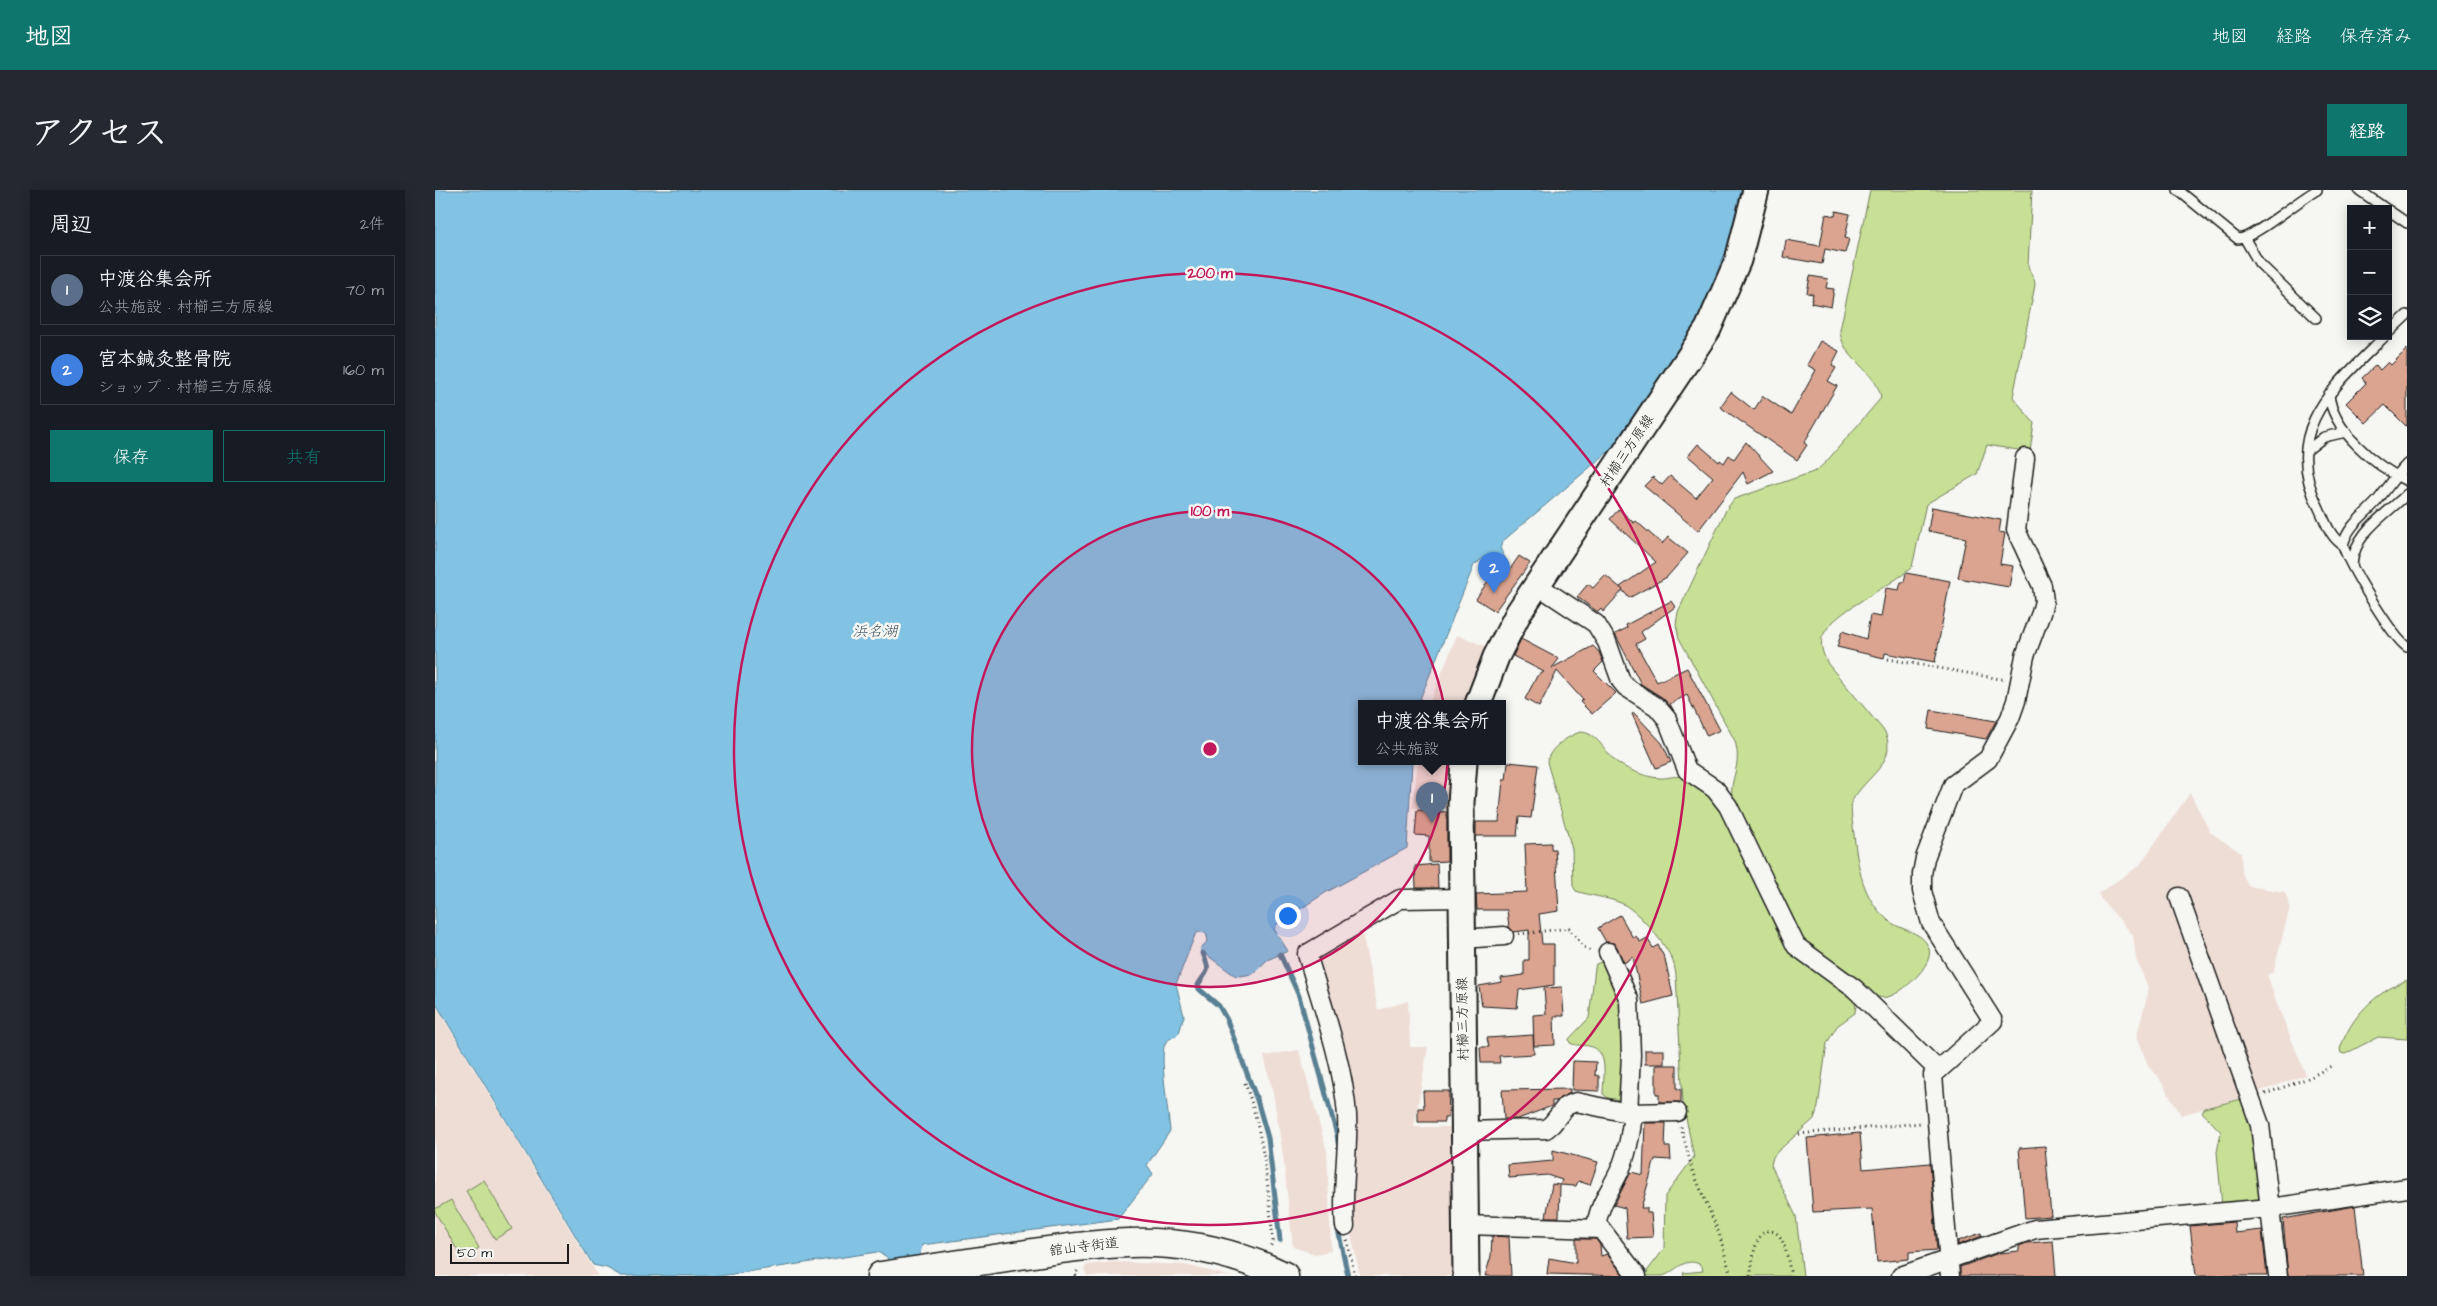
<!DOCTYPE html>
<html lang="ja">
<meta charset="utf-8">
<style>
:root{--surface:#171b24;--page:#242831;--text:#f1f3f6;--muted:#9ea1a6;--line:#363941;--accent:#0f766e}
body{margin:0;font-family:"Architects Daughter","Klee One",sans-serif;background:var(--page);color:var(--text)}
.controls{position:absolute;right:15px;top:15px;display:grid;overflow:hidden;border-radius:0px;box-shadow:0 2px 12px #0003}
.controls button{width:45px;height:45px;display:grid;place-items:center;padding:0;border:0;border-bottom:1px solid var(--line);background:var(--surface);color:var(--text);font:25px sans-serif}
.scale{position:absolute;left:15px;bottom:12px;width:119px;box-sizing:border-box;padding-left:5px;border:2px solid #1c1c1c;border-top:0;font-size:14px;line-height:18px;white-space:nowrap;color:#1c1c1c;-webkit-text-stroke:4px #f6f6f2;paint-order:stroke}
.you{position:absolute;left:852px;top:725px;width:18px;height:18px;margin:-12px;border:4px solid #fff;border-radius:50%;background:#1a73e8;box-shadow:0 0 0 8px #1a73e833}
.badge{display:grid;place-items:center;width:32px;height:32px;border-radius:50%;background:var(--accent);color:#fff;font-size:16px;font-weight:700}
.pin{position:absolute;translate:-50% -41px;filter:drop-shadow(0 1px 2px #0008)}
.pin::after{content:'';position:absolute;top:26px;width:18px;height:15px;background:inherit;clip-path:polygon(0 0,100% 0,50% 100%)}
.popup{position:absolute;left:923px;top:510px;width:148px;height:65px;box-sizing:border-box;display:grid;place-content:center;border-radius:0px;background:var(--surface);filter:drop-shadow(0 1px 4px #0005);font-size:16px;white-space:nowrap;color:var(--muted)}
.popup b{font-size:19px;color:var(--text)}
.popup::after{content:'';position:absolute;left:50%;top:100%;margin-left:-10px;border:10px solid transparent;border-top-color:var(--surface)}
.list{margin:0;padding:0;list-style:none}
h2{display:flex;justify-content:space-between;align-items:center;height:65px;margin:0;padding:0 20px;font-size:21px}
h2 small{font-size:16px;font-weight:400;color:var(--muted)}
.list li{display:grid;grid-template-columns:32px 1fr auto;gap:15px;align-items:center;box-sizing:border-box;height:70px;margin:0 10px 10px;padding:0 10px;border:1px solid var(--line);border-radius:0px}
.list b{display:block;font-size:19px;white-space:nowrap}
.list p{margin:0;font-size:16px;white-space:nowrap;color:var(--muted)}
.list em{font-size:16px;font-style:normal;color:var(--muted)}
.actions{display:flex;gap:10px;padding:15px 20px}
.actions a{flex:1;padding:11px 0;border:1px solid var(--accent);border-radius:0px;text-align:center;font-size:18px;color:var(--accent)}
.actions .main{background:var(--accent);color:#fff}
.icon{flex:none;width:28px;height:28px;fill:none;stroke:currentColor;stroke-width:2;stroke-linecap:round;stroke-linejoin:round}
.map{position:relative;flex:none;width:1972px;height:1086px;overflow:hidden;border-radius:0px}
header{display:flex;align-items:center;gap:30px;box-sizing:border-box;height:70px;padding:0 25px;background:var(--accent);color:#fff}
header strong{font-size:24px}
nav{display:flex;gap:28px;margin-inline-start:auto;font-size:18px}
.intro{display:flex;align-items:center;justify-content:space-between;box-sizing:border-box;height:120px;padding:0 30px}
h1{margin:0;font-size:35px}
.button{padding:12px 22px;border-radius:0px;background:var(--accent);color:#fff;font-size:18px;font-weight:700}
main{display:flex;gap:30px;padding:0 30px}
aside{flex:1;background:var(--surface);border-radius:0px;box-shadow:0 2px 12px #0003}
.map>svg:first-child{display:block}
.built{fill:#eeddd5}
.green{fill:#c7e096;stroke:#727e59}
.water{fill:#82c3e3;stroke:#598093}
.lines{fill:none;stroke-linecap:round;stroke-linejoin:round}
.stream{stroke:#598093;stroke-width:5}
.building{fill:#daa490;stroke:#1c1c1c}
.service-casing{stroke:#1c1c1c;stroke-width:12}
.minor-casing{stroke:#1c1c1c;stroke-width:21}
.secondary-casing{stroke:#1c1c1c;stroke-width:29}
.primary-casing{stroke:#1c1c1c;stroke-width:31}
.path{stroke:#1c1c1c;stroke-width:3;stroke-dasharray:1 4;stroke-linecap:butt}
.service{stroke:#f6f6f2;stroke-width:9}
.minor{stroke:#f6f6f2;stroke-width:18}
.secondary{stroke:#f6f6f2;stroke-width:25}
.primary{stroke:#f6f6f2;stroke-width:28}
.ring{fill:none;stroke:#c2185b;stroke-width:2.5}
.labels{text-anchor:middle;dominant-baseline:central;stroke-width:5;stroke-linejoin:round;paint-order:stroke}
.street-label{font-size:14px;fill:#1c1c1c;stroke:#f6f6f2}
.water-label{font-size:15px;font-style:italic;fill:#405662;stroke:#f6f6f2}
.centre{fill:#c2185b;stroke:#f6f6f2;stroke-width:2.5}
.ring-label{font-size:15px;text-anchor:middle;font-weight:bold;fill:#c2185b;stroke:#f6f6f2;stroke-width:5;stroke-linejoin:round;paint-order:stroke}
</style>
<header>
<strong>地図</strong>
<nav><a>地図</a><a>経路</a><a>保存済み</a></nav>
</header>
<div class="intro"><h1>アクセス</h1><a class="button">経路</a></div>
<main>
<aside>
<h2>周辺<small>2件</small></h2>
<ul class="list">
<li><span class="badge" style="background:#5c6f8a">1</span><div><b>中渡谷集会所</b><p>公共施設 · 村櫛三方原線</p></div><em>70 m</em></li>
<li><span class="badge" style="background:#3f7fe0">2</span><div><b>宮本鍼灸整骨院</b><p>ショップ · 村櫛三方原線</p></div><em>160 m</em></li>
</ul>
<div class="actions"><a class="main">保存</a><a>共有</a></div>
</aside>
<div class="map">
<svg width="1972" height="1086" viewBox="0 0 1972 1086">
<rect width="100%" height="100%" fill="#f6f6f2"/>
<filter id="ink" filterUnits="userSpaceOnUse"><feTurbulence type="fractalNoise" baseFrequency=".02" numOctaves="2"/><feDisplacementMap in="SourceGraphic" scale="10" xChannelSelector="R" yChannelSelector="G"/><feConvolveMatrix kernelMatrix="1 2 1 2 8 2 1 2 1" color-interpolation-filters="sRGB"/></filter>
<g filter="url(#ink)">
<!-- built -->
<g class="built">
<polygon points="1022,445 1052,457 1031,514 994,514"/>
<polygon points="983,572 1017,572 1014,620 977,618"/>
<polygon points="1755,603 1775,642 1806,663 1807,683 1813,696 1850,702 1855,717 1838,783 1832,784 1841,812 1871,885 1809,907 1746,925 1723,886 1713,876 1702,845 1713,803 1712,795 1701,769 1698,745 1665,708 1664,703 1704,676"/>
<polygon points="926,738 943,820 973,811 975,857 993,857 979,937 1017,937 1019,1086 925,1086 914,1035 917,950 879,771 882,764"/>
<polygon points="0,814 163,1086 0,1086"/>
<polygon points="864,860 892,962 896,1061 880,1064 858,1057 848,965 838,903 829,866"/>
<polygon points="680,1072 750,1075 794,1086 652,1086 649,1079 652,1075"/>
</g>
<!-- green -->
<g class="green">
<path d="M 1435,0 L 1597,0 L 1593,75 C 1594,83 1600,87 1600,95 L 1578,207 L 1599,233 L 1595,262 L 1552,255 L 1542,284 L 1491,314 L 1477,377 C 1455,398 1396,421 1387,448 C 1385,458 1389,466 1393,474 L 1450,542 C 1463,573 1431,586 1417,611 C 1415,622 1418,634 1419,645 C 1423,677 1427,709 1454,731 C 1466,741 1489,741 1494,759 C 1499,775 1467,804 1452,807 C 1449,808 1444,807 1440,807 L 1370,757 L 1298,615 C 1292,589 1308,579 1300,551 L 1244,448 L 1241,434 L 1243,422 L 1291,320 L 1299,309 L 1381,281 L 1391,272 L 1446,208 C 1442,180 1406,169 1405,140 Z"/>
<path d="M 1145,542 C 1163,542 1170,564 1183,573 C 1193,580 1211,587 1224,588 C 1233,589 1241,584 1251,588 L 1282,611 L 1352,752 L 1402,791 L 1421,812 L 1420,823 L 1402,836 L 1392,853 L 1383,917 L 1379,929 L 1343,961 L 1338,967 L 1336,975 L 1361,1026 L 1368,1086 L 1249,1086 L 1248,1083 L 1268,1081 L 1267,1076 C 1251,1064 1239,1083 1228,1086 C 1223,1086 1216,1086 1211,1086 L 1213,1080 L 1229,1059 L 1230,1006 L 1259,967 L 1248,913 L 1241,785 C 1240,779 1239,772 1236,767 C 1228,751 1202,720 1186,713 C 1171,707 1156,706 1141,701 L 1138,696 L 1137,659 L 1112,572 C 1115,557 1132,547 1145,542 Z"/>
<path d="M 1166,772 L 1171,772 L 1189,811 L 1186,910 L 1173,908 L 1168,904 C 1168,888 1175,860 1154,856 C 1148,855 1141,856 1135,853 L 1134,849 L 1154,828 L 1160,778 L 1161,774 Z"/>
<path d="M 1972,790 L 1972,849 L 1943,847 L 1910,864 L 1906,863 L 1905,859 C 1916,826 1940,803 1972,790 Z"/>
<polygon points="1807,909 1817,928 1828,1009 1825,1013 1787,1016 1782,962 1786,942 1767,922 1770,918"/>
<polygon points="49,990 77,1039 60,1049 31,1001"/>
<polygon points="16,1010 44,1058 27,1068 0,1022 0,1019"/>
</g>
<!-- water -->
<path class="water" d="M 0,0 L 1309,0 L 1291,67 L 1262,134 L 1177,263 L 1173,262 L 1068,351 L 1065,358 L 1073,374 L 1069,379 L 1049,368 L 1039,375 L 983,514 L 927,514 L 927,572 L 977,572 L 972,658 L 890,703 L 842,734 L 839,739 L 853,761 L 832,770 L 818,784 L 805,786 L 799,785 L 765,760 L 773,750 L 771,743 L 764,742 L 760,745 L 741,794 L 749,826 L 744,843 C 741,847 734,848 731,852 C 723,861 734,926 735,941 L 712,975 L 718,984 L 683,1029 L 487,1055 L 484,1067 L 456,1074 L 451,1066 L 442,1062 L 285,1086 L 186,1086 L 172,1078 L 158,1075 L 0,812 Z"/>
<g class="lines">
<!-- stream -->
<g class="stream">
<path d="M 768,763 C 776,784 773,778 763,795 L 764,799 L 784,816 L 792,830 L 822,910 L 833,948 L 845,1050"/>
<polyline points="845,764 864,806 902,945 904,959"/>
<polyline points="902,1035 913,1086"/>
</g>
</g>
<!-- building -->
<g class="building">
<polygon points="1401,21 1415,24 1410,48 1414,49 1410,63 1390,59 1387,74 1348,67 1351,50 1385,56 1391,24 1400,26"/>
<polygon points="1375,86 1393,89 1391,98 1399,99 1396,117 1376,113 1378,104 1372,103"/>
<polygon points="1385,151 1404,161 1397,175 1401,178 1393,191 1402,196 1369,253 1372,255 1362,270 1285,217 1296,202 1319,220 1328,206 1356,225 1381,180 1372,175"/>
<polygon points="1972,159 1972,237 1950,215 1931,233 1911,213 1931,193 1927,188 1941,175 1945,180 1953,172 1956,175"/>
<polygon points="1311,252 1338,281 1313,294 1308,282 1263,341 1209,296 1218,287 1227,295 1235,286 1261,308 1278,287 1253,266 1263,254 1284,272 1285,270 1289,273 1294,265 1299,269"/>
<polygon points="1497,317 1566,330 1564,342 1570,343 1565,374 1578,376 1574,397 1523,388 1531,348 1493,341"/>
<polygon points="1184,319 1199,333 1201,331 1227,354 1233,347 1253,363 1232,387 1194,408 1185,397 1221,372 1175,329"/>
<polygon points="1084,366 1095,373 1060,421 1041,409 1057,385 1067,391"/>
<polygon points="1471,383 1515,391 1500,472 1450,463 1449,468 1402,457 1407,441 1431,449 1435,425 1446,427 1451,398 1464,400 1466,392 1469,392"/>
<polygon points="1170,385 1188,400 1168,422 1166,419 1163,422 1142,407 1153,394 1158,398"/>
<polygon points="1236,411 1240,417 1206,442 1210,449 1201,454 1222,492 1252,478 1285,540 1272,546 1252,505 1235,514 1239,521 1228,508 1206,494 1180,444 1192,438 1191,435"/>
<polygon points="1086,449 1124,469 1117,478 1158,456 1164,462 1168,472 1159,481 1181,503 1157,524 1145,512 1148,510 1122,481 1104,517 1090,509 1102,486 1109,482 1078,466"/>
<polygon points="1496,520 1561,531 1551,549 1493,539"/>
<polygon points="1199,523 1227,553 1236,572 1221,578 1197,524"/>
<polygon points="1073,572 1103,575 1096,628 1084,627 1082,646 1041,646 1041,632 1064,632 1068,590 1071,590"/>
<polygon points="982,620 1012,622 1012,671 994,672 994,646 980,645"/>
<polygon points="1116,653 1116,659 1120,659 1124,721 1104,724 1107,754 1119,754 1119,795 1084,800 1082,818 1047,816 1044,796 1067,792 1066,788 1089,785 1089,770 1094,770 1094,740 1079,742 1074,737 1072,720 1042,720 1041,704 1092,702 1090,654"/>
<polygon points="1002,674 1003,698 981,698 980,676"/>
<polygon points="1185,725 1198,748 1201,746 1205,752 1212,748 1218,758 1223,755 1230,769 1238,806 1208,814 1198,767 1189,773 1182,757 1179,753 1171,752 1163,738"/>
<polygon points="1127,797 1129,826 1119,826 1120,855 1099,856 1098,825 1111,824 1109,798"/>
<polygon points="1098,845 1099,864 1064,866 1065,873 1046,873 1045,857 1054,857 1052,848"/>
<rect x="1210" y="860" width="19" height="14"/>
<polygon points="1138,871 1161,872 1160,885 1164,886 1164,901 1137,900"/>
<polygon points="1221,875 1242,875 1242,899 1246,899 1246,912 1224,912 1224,904 1221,904"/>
<polygon points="1135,899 1135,903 1121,911 1117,911 1117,916 1083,929 1069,929 1067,900"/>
<polygon points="988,901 1014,901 1013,928 1009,928 1009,932 983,932 983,918 989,918"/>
<polygon points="1210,933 1231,933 1230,957 1235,957 1236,970 1220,969 1206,1018 1212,1018 1212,1023 1216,1023 1218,1047 1192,1048 1190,1018 1179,1015 1196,982 1208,985"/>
<polygon points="1425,943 1428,979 1495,973 1502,1060 1474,1062 1474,1069 1442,1072 1437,1019 1378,1022 1372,948"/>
<polygon points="1610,956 1616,1026 1590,1028 1584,958"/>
<polygon points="1118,960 1163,972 1155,995 1143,991 1141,996 1125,995 1127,990 1112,985 1074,988 1073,975 1118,971"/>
<polygon points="1117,994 1125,995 1124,1027 1111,1027"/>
<polygon points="1920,1016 1928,1086 1853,1086 1848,1029"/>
<polygon points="1799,1032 1800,1043 1827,1040 1832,1086 1761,1086 1755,1036"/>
<polygon points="1546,1043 1547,1046 1523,1055 1523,1051"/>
<polygon points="1057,1046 1074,1047 1076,1086 1050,1086 1056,1066"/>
<polygon points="1141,1049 1161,1049 1165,1055 1166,1066 1172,1064 1189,1086 1112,1084 1114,1068 1141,1073"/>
<polygon points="1618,1051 1621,1086 1525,1086 1525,1077 1564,1063 1584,1061 1584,1056 1592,1053"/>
</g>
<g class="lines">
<defs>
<g id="service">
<path d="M 1743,0 L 1803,49 C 1818,49 1863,10 1882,0"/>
<polyline points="1924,0 1951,19"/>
<polyline points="1953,20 1972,33"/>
<polyline points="1810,49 1824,73 1881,128"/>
<polyline points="1953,143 1972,125"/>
<path d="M 1894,204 C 1897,240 1940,276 1972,291"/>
<polyline points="1871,261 1889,247 1911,242"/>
<path d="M 1972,274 C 1960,286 1952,299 1942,311 C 1929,326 1913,335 1908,355 C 1913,374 1957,447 1972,457"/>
<path d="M 1908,355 C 1895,347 1890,331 1884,318 C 1844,240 1900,196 1950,146"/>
<path d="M 1917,375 C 1920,341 1950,326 1972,304"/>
</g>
<g id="minor">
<polyline points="1102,395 1161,434 1172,452 1186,491 1191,497 1222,517 1232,529 1252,580 1280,599 1293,616 1361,756 1420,799 1503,880"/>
<polyline points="1744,707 1825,935 1843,1086"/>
<polyline points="1027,749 1069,746"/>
<polyline points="1173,762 1194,810 1196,865 1193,923"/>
<polyline points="1029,941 1111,939 1117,934 1131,916 1141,912 1193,923 1242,922"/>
<polyline points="1030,1035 1166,1039 1202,1086"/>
<path d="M 910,1036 C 906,998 914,962 912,925 C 908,872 887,815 872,764 L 965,709 L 1027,708"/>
<path d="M 1161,1038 C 1163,1015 1176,1000 1185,980 C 1193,962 1196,943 1198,923"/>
<polyline points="1466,1086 1600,1039 1835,1018 1972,998"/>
<polyline points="1515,1086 1498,885 1558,831 1496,733 1487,701 1487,684 1490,668 1518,595 1553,569 1575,528 1581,511 1590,466 1606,423 1609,411 1607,396 1581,340 1590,268"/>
</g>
<g id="secondary">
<polyline points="1043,514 1061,467 1084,422 1273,139 1303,70 1321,0"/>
<polyline points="1029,572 1026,613 1031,1086"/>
</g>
<path id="primary" d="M 446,1086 C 493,1079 539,1072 585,1065 C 683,1050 757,1041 849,1086"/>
</defs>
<!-- service casing -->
<use href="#service" class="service-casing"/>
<!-- minor casing -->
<use href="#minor" class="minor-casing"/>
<!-- secondary casing -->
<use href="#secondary" class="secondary-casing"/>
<!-- primary casing -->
<use href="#primary" class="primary-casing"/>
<!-- path -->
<g class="path">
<polyline points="1453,469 1571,490"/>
<polyline points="1084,744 1134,738 1149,757 1157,762"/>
<path d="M 810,893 C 829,945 833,996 838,1051 L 835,1057"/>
<polyline points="1830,904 1876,887 1898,875"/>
<polyline points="1246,937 1257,979 1284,1043 1296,1086"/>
<polyline points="1364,944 1486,933"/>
<polyline points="912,1050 920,1086"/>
<polyline points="641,1086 640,1084 645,1078"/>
<path d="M 1315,1086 C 1318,1074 1318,1058 1324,1048 C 1326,1044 1329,1042 1333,1041 C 1351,1039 1353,1074 1356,1086"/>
</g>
<!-- service -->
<use href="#service" class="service"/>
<!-- minor -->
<use href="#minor" class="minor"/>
<!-- secondary -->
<use href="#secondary" class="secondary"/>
<!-- primary -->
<use href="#primary" class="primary"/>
</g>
</g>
<!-- distance rings -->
<circle cx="775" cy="559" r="238" fill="#c2185b" fill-opacity=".12"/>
<g class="ring">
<circle cx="775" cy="559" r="238"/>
<circle cx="775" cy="559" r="476"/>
</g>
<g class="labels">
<!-- street labels -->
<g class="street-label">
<text transform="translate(1192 261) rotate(-56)">村櫛三方原線</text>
<text transform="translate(1028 829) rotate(-91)">村櫛三方原線</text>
<text transform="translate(649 1057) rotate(-7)">舘山寺街道</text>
</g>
<!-- water labels -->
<g class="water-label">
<text x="440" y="441">浜名湖</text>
</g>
</g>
<circle cx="775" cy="559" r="8" class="centre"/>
<g class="ring-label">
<text x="775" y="88">200 m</text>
<text x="775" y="326">100 m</text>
</g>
</svg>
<div class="controls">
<button>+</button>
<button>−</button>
<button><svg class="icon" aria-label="layers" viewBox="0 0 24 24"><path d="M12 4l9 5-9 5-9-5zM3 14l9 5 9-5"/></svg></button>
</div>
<div class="scale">50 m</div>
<div class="you"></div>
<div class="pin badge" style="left:997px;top:633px;background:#5c6f8a">1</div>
<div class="popup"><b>中渡谷集会所</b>公共施設</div>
<div class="pin badge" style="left:1059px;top:403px;background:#3f7fe0">2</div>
</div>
</main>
